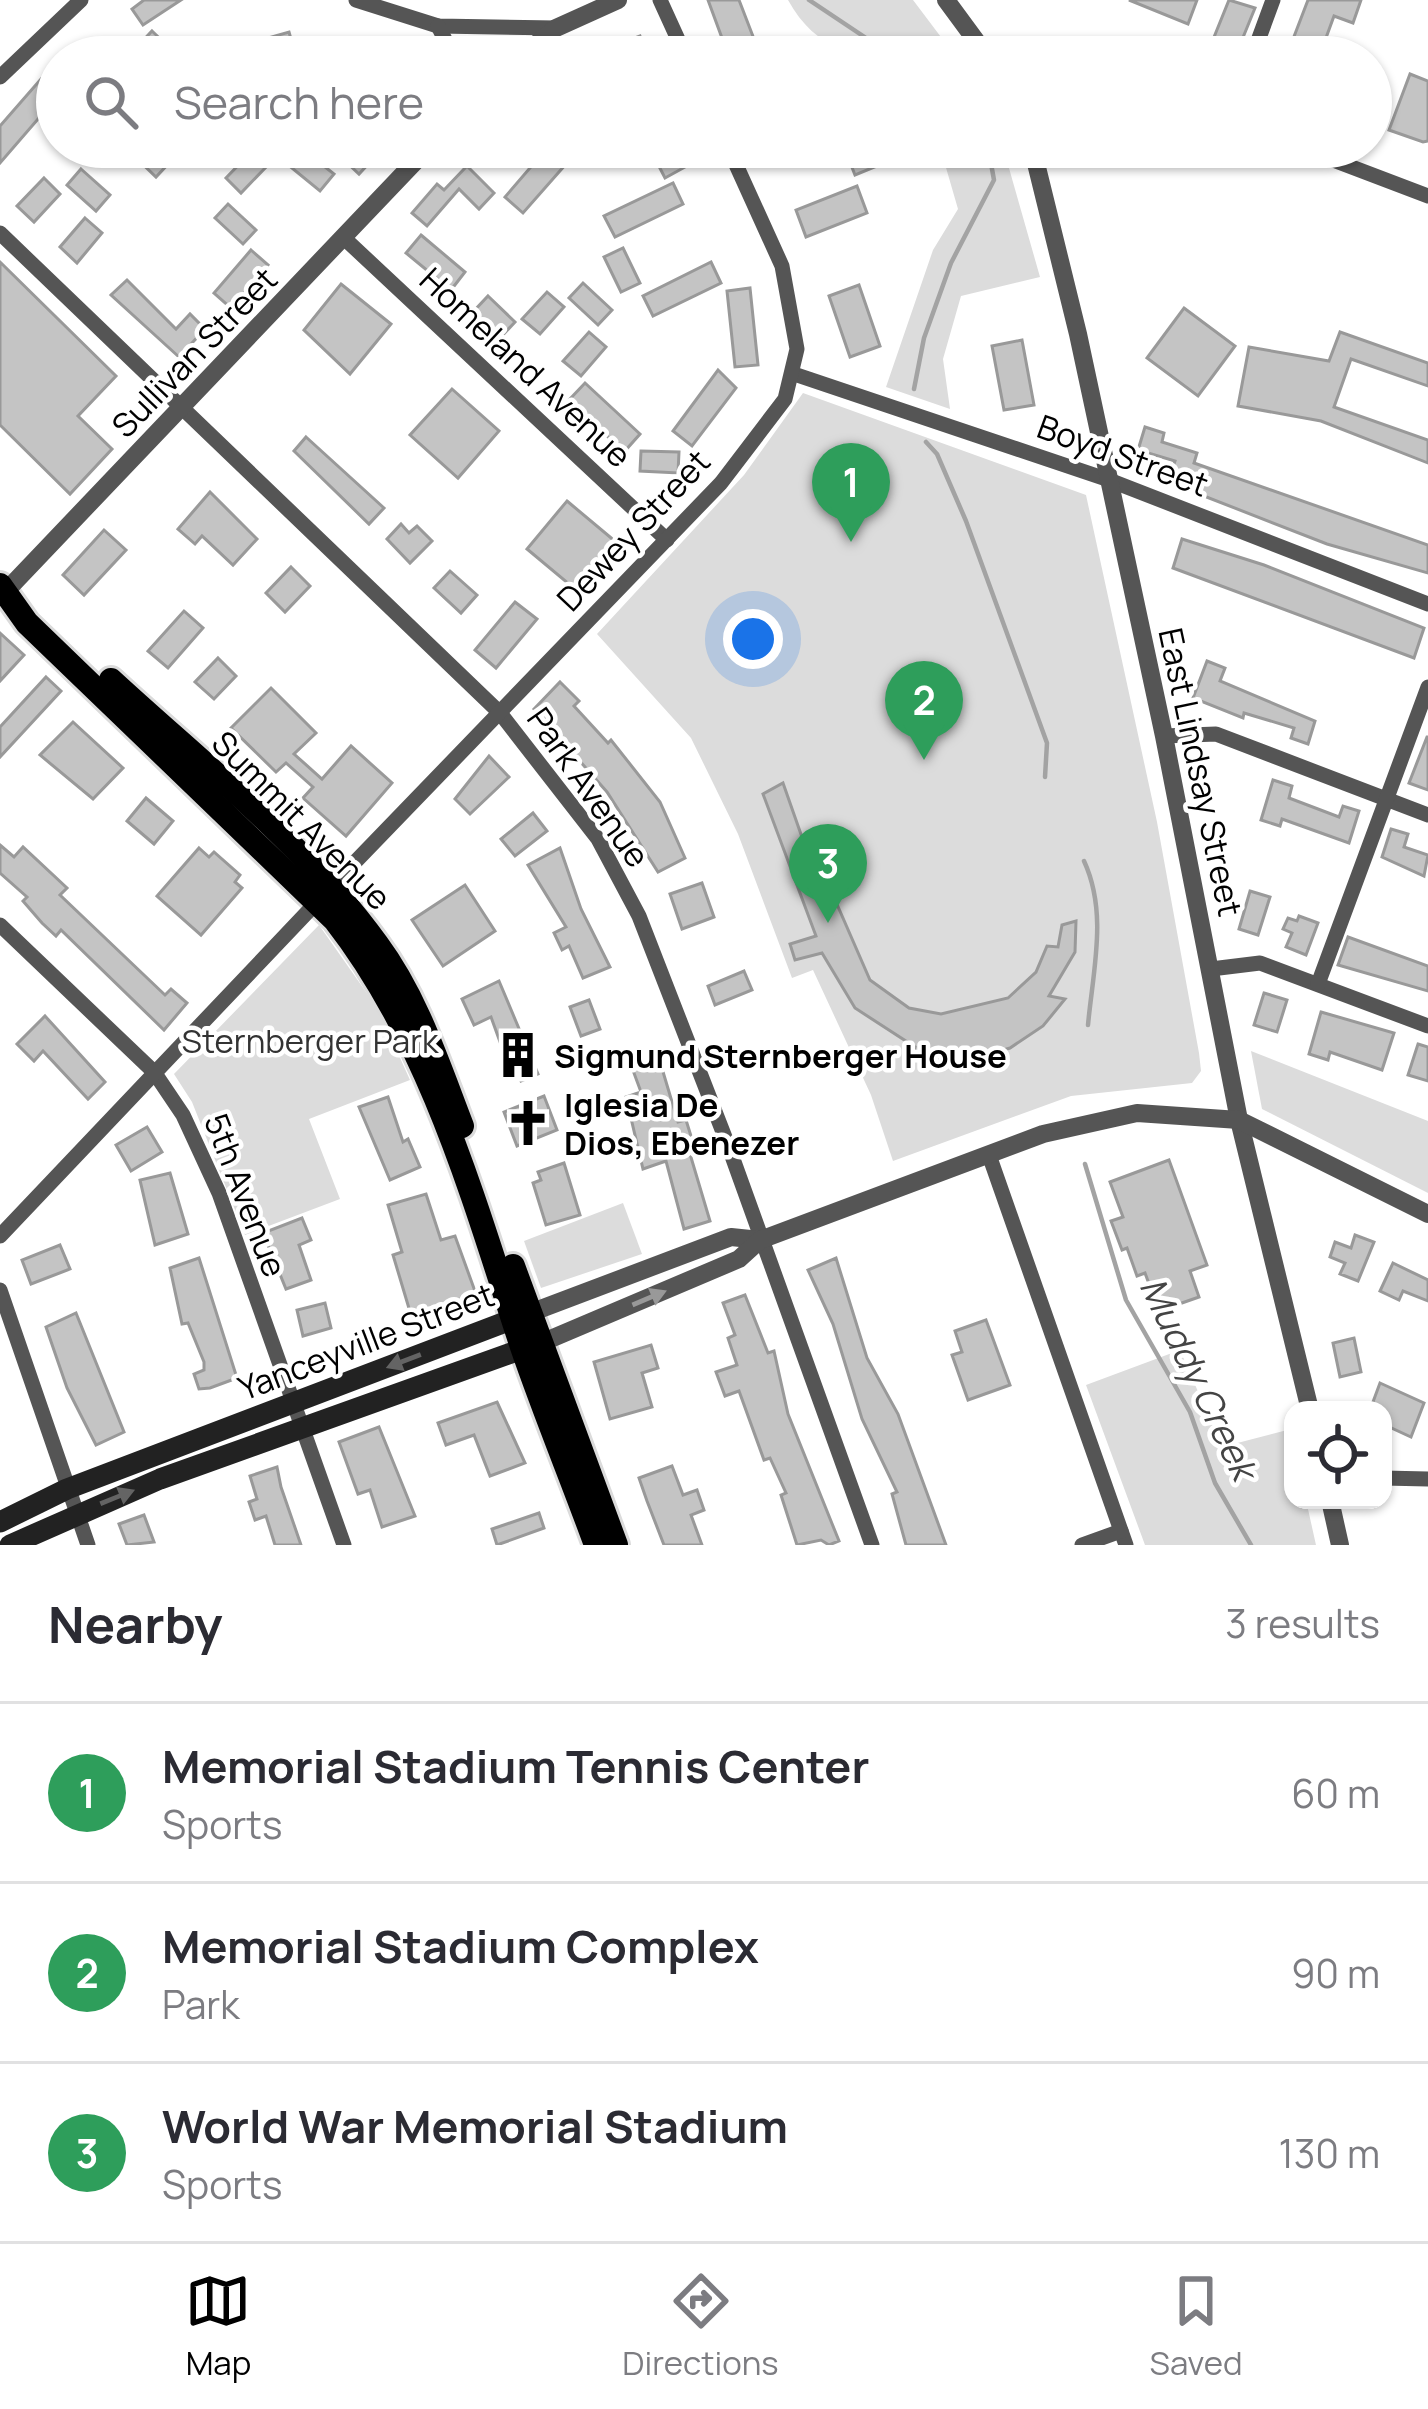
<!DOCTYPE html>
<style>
:root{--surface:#fff;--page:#f7f7f7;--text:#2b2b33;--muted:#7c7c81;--line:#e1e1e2;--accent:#000}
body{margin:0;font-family:Manrope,sans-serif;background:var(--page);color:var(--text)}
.controls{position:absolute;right:36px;bottom:36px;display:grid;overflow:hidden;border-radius:24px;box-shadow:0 3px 9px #0004}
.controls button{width:108px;height:108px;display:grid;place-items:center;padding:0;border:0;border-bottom:3px solid var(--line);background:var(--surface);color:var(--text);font:60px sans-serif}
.you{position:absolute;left:753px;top:639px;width:42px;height:42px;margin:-30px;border:9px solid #fff;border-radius:50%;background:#1a73e8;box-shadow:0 0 0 18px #1a73e833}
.badge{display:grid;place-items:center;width:78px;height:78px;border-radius:50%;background:var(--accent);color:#fff;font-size:39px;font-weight:700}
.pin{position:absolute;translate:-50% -99px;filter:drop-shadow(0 3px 6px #0008)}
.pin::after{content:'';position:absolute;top:63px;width:42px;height:36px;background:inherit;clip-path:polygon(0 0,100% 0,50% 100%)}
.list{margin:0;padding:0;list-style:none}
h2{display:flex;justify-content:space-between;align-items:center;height:156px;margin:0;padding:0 48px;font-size:51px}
h2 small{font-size:39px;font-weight:400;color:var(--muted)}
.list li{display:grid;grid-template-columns:78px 1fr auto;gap:36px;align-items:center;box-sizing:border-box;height:180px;padding:0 48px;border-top:3px solid var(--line)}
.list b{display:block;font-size:45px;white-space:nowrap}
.list p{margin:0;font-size:39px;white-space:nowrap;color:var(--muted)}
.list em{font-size:39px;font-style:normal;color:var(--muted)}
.icon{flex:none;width:66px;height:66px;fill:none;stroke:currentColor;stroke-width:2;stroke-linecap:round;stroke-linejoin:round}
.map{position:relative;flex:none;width:1428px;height:1545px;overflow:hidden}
.search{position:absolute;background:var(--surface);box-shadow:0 3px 9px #0004;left:36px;right:36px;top:36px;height:132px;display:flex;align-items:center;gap:30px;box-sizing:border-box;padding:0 42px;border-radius:66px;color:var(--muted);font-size:45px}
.sheet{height:696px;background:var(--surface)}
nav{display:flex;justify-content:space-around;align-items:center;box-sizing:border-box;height:168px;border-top:3px solid var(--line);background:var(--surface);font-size:33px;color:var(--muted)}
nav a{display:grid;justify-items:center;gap:6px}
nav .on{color:var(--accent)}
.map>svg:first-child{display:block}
.green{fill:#dcdcdc}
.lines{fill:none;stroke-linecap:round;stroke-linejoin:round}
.stream{stroke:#a3a3a3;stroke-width:4.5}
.building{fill:#c4c4c4;stroke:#999;stroke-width:3}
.primary-casing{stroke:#dbdbdb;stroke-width:30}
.minor{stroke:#555;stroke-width:15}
.tertiary{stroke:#555;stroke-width:18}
.secondary{stroke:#222;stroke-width:21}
.primary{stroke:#000;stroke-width:24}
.oneway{fill:#999}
.oneway2{fill:#646464}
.labels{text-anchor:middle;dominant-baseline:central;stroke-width:9;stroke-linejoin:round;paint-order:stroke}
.street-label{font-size:33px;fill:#000;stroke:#fff}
.park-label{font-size:33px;fill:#333;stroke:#fff}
.poi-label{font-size:33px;font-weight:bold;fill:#000;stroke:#fff;text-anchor:start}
.water-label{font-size:36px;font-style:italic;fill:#444;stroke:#fff}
</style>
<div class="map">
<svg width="1428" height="1545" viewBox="0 0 1428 1545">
<rect width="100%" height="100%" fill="#fff"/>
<!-- green -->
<g class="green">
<path d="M 788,0 L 913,0 L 956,57 C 887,57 826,69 788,0 Z"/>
<polygon points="940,147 1003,147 1040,277 961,296 943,359 950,409 886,387 933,250 958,209"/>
<polygon points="803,393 1086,495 1157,822 1199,1053 1201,1071 1192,1083 1071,1096 893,1161 871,1095 813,970 792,978 738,834 691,738 597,634 744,475"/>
<polygon points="319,925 378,1009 410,1080 309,1119 340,1199 245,1235 192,1102 174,1074"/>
<polygon points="1251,1051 1428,1121 1428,1193 1262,1109"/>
<polygon points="623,1203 642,1254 541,1288 524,1241"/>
<polygon points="1180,1350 1222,1447 1291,1429 1293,1500 1306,1500 1316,1545 1145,1545 1086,1385"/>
</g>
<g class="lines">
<!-- stream -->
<g class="stream">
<polyline points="809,0 878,46 885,57"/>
<polyline points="914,389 924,338 951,263 994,180 988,147"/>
<polyline points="926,442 937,454 966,521 1047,743 1045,777"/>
<path d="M 1084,861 C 1108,913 1093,970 1088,1025"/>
<polyline points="1085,1164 1126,1300 1190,1412 1215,1483 1251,1545"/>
</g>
</g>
<!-- building -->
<g class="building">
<polygon points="144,0 181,0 143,25 132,9"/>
<polygon points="708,0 739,0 759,52 729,57"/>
<polygon points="1129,0 1197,0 1188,24"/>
<polygon points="1229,0 1255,8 1235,57 1206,57"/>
<polygon points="1308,0 1361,0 1353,23 1334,16 1319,57 1272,57 1278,42 1290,47"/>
<polygon points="152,31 179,57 145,57 136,48"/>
<polygon points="289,32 296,57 274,57 268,38"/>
<polygon points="640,36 648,57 588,57 588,56"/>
<polygon points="1410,74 1428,81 1428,141 1423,142 1389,130"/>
<polygon points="41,79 57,97 0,163 0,126"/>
<polygon points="102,147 184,147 156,177 130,152 119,164"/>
<polygon points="282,147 300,147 334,174 320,191 276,155"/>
<polygon points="352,147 384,147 359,174 342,158"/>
<polygon points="548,147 563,147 573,156 523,213 505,197"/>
<polygon points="649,147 674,147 685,167 665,178"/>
<polygon points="844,147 875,147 882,164 855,175"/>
<polygon points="253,150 268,165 241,193 226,178"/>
<polygon points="467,166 494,193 479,209 459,189 427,226 412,213 437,184 444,190"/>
<polygon points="81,169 110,195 96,211 67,185"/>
<polygon points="44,178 60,194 34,222 17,206"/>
<polygon points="673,183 683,204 615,237 604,216"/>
<polygon points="857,186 867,213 806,237 796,210"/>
<polygon points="228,204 256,230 243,244 215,218"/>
<polygon points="85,218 102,233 77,263 60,247"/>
<polygon points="421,235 465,272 451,290 406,253"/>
<polygon points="623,248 640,283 621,292 604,257"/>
<polygon points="251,250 268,265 231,308 214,293"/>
<polygon points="0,262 116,376 78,416 112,449 70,494 0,425"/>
<polygon points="711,262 721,283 653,316 643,296"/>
<polygon points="127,280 176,329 190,314 205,329 179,357 111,295"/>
<polygon points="583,283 612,310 598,325 569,298"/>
<polygon points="341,284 391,324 350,374 304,330"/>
<polygon points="859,285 880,346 850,357 829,296"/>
<polygon points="750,288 758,365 735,367 727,291"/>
<polygon points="547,292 564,307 540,334 522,319"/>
<polygon points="488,296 515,322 499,339 472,313"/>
<polygon points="1184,308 1235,346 1198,396 1147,358"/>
<polygon points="589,332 606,347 581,376 563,361"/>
<polygon points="1340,332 1428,363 1428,386 1351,359 1334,407 1428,440 1428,463 1321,421 1238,406 1249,347 1329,361"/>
<polygon points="1022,340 1034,405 1004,410 992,346"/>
<polygon points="718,370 736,388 692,446 673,431"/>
<polygon points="585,383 640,434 624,452 569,400"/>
<polygon points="452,389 499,431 458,478 410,435"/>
<polygon points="1145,427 1164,433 1162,442 1197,453 1194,463 1428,545 1428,573 1327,544 1168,482 1175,461 1138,450"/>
<polygon points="306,437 384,508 369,524 294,451"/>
<polygon points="641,451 679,452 678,473 640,471"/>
<polygon points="210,492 257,539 233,565 202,536 195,544 178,529"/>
<polygon points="567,501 616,542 576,590 527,549"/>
<polygon points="401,524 409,533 417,526 432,541 410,563 387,539"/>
<polygon points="104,530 126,550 84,595 63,575"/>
<polygon points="1182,539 1264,565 1424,628 1414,658 1173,568"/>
<polygon points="291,567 310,586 285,612 266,593"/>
<polygon points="450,571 477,595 461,613 434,588"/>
<polygon points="515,602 537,619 496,668 475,650"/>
<polygon points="184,611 203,628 168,668 148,651"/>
<polygon points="0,633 24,655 0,681"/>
<polygon points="218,658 236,676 214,699 195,682"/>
<polygon points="1207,661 1225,668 1220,681 1315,721 1308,744 1291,738 1294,728 1244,713 1243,718 1193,698"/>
<polygon points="46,677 61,691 0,757 0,727"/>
<polygon points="560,682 579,701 574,706 608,743 611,740 660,802 685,858 658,872 607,792 534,709"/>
<polygon points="271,688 316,733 294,754 322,779 351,746 392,783 346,836 303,798 313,787 286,763 276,772 231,728"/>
<polygon points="73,722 123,768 93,799 40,755"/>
<polygon points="1427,737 1428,737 1428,790 1409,783"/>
<polygon points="489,756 509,777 470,814 455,799"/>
<polygon points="1273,780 1292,786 1289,798 1339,817 1343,806 1359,811 1349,843 1282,819 1280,826 1261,820"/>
<polygon points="783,783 803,840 812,847 870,980 909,1008 941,1014 1008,998 1036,972 1047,946 1058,947 1062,925 1076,921 1075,952 1049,996 1065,999 1043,1026 1010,1048 969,1060 912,1056 915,1047 855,1008 822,953 795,960 790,944 816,936 763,794"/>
<polygon points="146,798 173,821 154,844 127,821"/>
<polygon points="533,813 547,831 515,856 501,839"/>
<polygon points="1391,829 1408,834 1404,847 1428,855 1424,876 1382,857"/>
<polygon points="0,845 14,857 23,847 67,888 60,895 165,995 171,989 187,1003 164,1030 61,930 56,936 42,923 23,901 27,897 0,873"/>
<polygon points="199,848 209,857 214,852 240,875 235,882 242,888 201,935 157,896"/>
<polygon points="560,848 581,909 610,967 583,978 569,946 562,950 554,933 566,927 528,865"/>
<polygon points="702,883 714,917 682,929 670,894"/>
<polygon points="465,885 495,931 443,966 412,920"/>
<polygon points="1250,891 1270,897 1258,935 1239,929"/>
<polygon points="1299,916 1318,923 1306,955 1286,947 1292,933 1283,929 1288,918 1297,921"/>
<polygon points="1348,937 1428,966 1428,991 1338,965"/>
<polygon points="744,971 752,990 715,1005 708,986"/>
<polygon points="499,981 538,1074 521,1081 518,1073 512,1075 491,1017 474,1025 462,999"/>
<polygon points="1264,993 1287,1000 1277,1032 1254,1025"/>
<polygon points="589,1000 600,1029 581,1036 570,1007"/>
<polygon points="1321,1012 1394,1033 1382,1070 1330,1052 1328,1060 1309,1054"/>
<polygon points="45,1016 105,1082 88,1099 43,1051 34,1061 17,1044"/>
<polygon points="1418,1044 1428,1047 1428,1081 1408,1075"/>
<polygon points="658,1055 678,1122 686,1120 696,1152 690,1154 710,1221 684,1229 666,1161 643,1169 626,1097 641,1092 631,1065"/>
<polygon points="544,1096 557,1130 517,1146 504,1112"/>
<polygon points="388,1097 403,1142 408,1139 420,1167 390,1180 359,1107"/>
<polygon points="147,1127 162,1152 131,1171 116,1145"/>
<polygon points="1169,1160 1207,1265 1190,1271 1199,1297 1159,1311 1145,1273 1137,1276 1127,1248 1122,1250 1111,1221 1123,1217 1110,1182"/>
<polygon points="564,1163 580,1215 546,1225 533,1183 541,1180 538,1172"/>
<polygon points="170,1173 188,1234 155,1245 140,1180"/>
<polygon points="426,1194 441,1240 455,1236 476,1294 411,1315 393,1255 402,1252 388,1205"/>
<polygon points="302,1218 311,1240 299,1245 311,1280 286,1289 263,1233"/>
<polygon points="1355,1235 1374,1242 1358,1281 1340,1274 1345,1263 1330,1257 1335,1242 1351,1248"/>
<polygon points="60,1245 70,1269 31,1284 22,1260"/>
<polygon points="199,1258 237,1378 210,1388 199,1389 194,1374 204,1370 204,1362 188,1323 182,1324 170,1268"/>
<polygon points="836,1258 867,1358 898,1414 946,1545 906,1545 892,1494 897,1492 862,1419 833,1324 808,1270"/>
<polygon points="1393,1263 1428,1280 1428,1301 1403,1291 1399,1300 1380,1291"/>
<polygon points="745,1295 768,1353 774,1351 788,1414 839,1541 829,1545 821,1540 797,1545 781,1495 786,1493 770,1458 764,1460 739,1391 725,1396 716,1372 737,1365 728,1338 735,1335 723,1303"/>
<polygon points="325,1303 331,1328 303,1336 297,1310"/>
<polygon points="76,1313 124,1432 96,1445 67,1388 46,1327"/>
<polygon points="986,1320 1010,1385 968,1400 952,1355 962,1352 955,1331"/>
<polygon points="1354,1338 1361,1372 1340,1377 1333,1343"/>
<polygon points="651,1345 658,1368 642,1373 652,1407 610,1419 594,1362"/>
<polygon points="1380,1383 1424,1403 1411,1437 1383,1424 1383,1410 1370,1410"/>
<polygon points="497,1402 525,1463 490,1476 474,1435 446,1445 438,1423"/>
<polygon points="379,1427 415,1516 382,1527 370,1490 358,1494 339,1442"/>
<polygon points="672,1466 683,1495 697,1490 704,1510 691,1515 702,1545 664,1545 647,1501 639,1478"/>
<polygon points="277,1467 281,1487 301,1545 275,1545 266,1516 255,1520 249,1502 257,1499 250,1476"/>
<polygon points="539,1513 544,1528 497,1545 492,1529"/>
<polygon points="144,1515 154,1542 127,1545 119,1524"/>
</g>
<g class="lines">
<defs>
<g id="primary">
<path d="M 0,585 L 27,623 L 335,920 C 431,1043 474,1201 522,1347 C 545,1414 572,1479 596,1545"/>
<path d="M 111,680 C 201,763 305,844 377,944 C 417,998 438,1064 462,1126"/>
<polyline points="513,1266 616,1545"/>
</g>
</defs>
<!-- primary casing -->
<use href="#primary" class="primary-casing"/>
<!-- minor -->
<g class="minor">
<polyline points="356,0 438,26 556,28"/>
<polyline points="660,0 686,57"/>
<polyline points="438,26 454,57"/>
<polyline points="1252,57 1273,0"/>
<polyline points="0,77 81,0"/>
<polyline points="1299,147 1428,196"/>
<polyline points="0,233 500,713 598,839 639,916 728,1145 872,1545"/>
<polyline points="344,238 667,540"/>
<polyline points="794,374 1109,480 1428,604"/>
<polyline points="1164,736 1216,734 1428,815"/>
<polyline points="331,887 721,483 785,399 797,349 782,266 728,147"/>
<polyline points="0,925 154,1072 183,1115 219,1193 344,1545"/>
<polyline points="1211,969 1260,963 1428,1026"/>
<polyline points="1318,984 1428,687"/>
<polyline points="989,1155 1126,1545"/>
<polyline points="0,1236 317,902"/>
<polyline points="0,1290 88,1545"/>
<polyline points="1383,1478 1428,1479"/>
<polyline points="1082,1545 1121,1531"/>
</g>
<!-- tertiary -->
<g class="tertiary">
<polyline points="946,0 988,57"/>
<polyline points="520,57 556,28 618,0"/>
<polyline points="1032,147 1078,334 1164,736 1239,1120 1310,1410"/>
<polyline points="6,591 429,147"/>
<polyline points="530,1313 731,1237 760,1240"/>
<polyline points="541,1343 739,1259 760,1240 1043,1134 1137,1113 1239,1120 1428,1214"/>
<polyline points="1330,1500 1340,1545"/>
</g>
<!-- secondary -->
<g class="secondary">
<polyline points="0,1522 67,1489 529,1313"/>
<polyline points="10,1545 160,1479 536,1344"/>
</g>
<!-- primary -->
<use href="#primary" class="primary"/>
</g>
<!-- one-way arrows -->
<defs><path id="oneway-solid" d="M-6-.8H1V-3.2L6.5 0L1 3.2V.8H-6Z" transform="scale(3)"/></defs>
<use class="oneway" href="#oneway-solid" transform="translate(649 1298) rotate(-23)"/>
<g class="oneway2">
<use href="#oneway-solid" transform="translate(404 1361) rotate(159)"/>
<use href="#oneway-solid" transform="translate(117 1497) rotate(-22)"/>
</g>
<!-- icons -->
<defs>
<symbol id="building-bare" viewBox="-9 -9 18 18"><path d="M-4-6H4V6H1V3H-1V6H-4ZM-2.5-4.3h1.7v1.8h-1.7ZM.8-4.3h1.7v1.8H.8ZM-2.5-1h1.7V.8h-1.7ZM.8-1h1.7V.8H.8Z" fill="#000" stroke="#fff" stroke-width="2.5" paint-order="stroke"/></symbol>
<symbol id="church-bare" viewBox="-9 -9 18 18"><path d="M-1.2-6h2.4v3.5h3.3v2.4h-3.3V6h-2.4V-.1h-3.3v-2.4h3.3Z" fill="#000" stroke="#fff" stroke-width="2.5" paint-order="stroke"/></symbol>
</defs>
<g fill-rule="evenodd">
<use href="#building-bare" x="485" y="1022" width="66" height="66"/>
<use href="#church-bare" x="495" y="1090" width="66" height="66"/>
</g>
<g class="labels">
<!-- street labels -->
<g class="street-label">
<text transform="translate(194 352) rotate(-46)">Sullivan Street</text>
<text transform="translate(526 367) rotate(43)">Homeland Avenue</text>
<text transform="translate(1123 455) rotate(20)">Boyd Street</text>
<text transform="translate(633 530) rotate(-47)">Dewey Street</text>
<text transform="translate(1201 772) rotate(78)">East Lindsay Street</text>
<text transform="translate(589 787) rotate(55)">Park Avenue</text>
<text transform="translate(302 820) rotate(45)">Summit Avenue</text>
<text transform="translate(246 1195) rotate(69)">5th Avenue</text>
<text transform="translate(366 1341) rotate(-21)">Yanceyville Street</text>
</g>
<!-- park labels -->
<g class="park-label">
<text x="310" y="1040">Sternberger Park</text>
</g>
<!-- poi labels -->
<g class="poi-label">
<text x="554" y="1055">Sigmund Sternberger House</text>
<text x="564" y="1104">Iglesia De<tspan x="564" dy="38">Dios, Ebenezer</tspan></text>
</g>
<!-- water labels -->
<g class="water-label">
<text transform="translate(1199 1378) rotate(64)">Muddy Creek</text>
</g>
</g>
</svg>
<div class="controls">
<button><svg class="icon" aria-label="locate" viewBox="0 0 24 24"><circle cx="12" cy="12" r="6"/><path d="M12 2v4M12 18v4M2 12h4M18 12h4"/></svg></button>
</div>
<div class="you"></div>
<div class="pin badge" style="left:851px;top:542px;background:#2e9e5b">1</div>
<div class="pin badge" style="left:924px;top:760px;background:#2e9e5b">2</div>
<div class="pin badge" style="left:828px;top:923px;background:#2e9e5b">3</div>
<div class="search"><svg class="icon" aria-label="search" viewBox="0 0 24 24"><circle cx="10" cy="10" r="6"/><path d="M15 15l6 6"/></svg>Search here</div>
</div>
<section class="sheet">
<h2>Nearby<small>3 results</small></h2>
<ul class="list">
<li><span class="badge" style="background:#2e9e5b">1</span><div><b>Memorial Stadium Tennis Center</b><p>Sports</p></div><em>60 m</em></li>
<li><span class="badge" style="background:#2e9e5b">2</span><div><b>Memorial Stadium Complex</b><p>Park</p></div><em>90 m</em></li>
<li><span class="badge" style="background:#2e9e5b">3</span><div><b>World War Memorial Stadium</b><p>Sports</p></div><em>130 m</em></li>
</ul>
</section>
<nav>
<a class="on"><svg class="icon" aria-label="map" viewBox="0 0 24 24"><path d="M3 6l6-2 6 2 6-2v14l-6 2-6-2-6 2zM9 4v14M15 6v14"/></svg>Map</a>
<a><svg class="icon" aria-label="directions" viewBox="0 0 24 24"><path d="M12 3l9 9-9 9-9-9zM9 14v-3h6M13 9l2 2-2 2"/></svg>Directions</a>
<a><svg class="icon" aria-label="saved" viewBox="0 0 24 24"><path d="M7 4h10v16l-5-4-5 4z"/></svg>Saved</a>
</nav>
